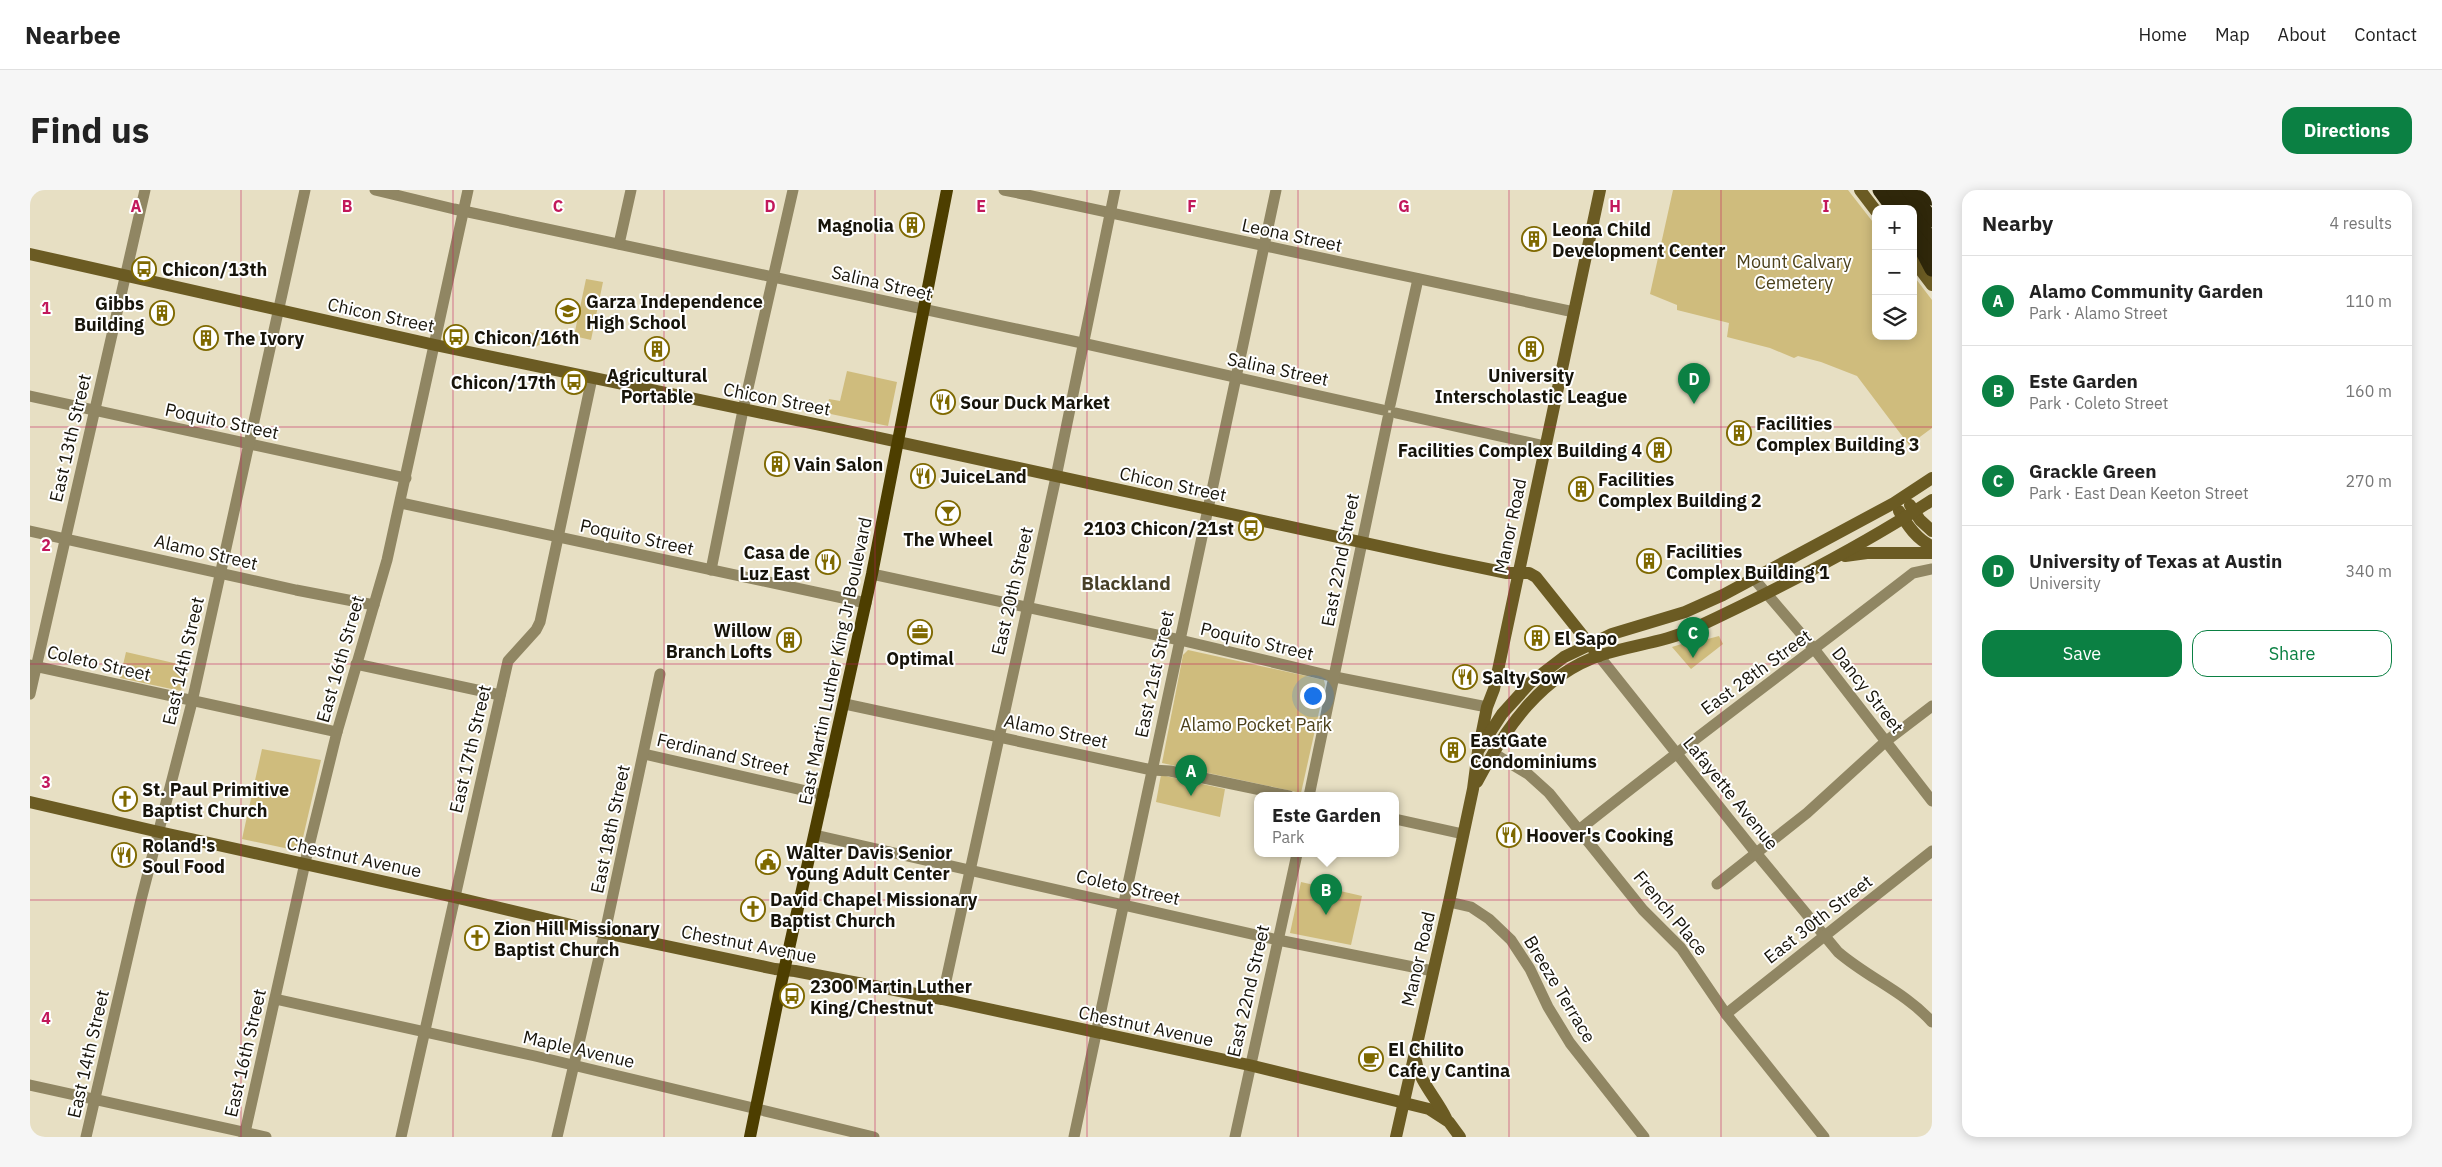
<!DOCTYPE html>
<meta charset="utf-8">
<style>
:root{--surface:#fff;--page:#f6f6f6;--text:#222;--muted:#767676;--line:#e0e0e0;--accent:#0b8043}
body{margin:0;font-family:"IBM Plex Sans",sans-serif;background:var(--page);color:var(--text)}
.controls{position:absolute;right:15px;top:15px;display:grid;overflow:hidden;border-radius:10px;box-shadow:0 2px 12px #0003}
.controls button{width:45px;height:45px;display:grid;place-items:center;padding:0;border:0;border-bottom:1px solid var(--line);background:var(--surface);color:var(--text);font:25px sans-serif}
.you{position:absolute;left:1282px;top:505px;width:18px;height:18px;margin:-12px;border:4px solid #fff;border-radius:50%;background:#1a73e8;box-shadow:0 0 0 8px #1a73e833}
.badge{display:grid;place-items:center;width:32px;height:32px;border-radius:50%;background:var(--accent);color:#fff;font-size:16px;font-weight:700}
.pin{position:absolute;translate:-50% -41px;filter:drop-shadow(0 1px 2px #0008)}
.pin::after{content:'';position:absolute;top:26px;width:18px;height:15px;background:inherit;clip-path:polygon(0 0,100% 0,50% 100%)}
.popup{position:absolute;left:1224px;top:602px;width:145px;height:65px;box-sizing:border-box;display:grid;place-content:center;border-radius:10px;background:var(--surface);filter:drop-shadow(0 1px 4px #0005);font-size:16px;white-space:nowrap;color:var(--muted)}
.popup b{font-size:19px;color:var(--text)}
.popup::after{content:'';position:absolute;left:50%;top:100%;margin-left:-10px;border:10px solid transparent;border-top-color:var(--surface)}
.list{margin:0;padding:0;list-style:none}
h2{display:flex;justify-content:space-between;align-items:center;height:65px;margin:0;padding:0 20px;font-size:21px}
h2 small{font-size:16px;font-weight:400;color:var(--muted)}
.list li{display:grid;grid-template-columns:32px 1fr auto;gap:15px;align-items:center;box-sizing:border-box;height:90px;padding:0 20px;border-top:1px solid var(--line)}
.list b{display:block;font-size:19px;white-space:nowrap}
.list p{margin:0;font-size:16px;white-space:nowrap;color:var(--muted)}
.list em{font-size:16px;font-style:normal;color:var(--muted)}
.actions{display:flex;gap:10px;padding:15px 20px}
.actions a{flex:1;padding:11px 0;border:1px solid var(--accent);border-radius:15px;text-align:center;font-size:18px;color:var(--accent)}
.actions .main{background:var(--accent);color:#fff}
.icon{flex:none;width:28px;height:28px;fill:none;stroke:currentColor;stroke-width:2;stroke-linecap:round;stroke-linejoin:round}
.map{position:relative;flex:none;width:1902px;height:947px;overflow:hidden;border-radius:15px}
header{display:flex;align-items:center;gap:30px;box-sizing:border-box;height:70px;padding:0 25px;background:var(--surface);border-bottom:1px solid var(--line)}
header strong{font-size:24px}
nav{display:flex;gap:28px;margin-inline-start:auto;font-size:18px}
.intro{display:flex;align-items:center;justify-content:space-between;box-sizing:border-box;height:120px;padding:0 30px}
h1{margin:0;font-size:35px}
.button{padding:12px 22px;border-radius:15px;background:var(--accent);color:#fff;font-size:18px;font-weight:700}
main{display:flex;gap:30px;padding:0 30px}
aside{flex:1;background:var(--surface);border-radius:15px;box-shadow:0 2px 12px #0003}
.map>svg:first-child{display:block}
.green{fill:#cfbc7d}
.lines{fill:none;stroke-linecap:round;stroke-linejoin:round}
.street{stroke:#908663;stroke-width:11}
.secondary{stroke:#6b5b23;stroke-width:12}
.primary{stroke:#4d3e00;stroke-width:12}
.highway{stroke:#2f270a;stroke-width:15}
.highway-bridge{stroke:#2f270a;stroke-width:15}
.grid{fill:none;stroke:#c2185b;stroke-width:1;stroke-opacity:0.55}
.labels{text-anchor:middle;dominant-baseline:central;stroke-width:4;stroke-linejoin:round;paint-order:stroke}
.poi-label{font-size:18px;font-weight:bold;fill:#17140a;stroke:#fff;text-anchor:start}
.street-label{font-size:18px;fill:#17140a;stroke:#fff}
.park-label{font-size:18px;fill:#4b401a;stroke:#fff}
.neighbourhood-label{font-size:19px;font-weight:bold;fill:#484129;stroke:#fff}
.grid-label{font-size:16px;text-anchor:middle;font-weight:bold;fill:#c2185b;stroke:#fff;stroke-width:4;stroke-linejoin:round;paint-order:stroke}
</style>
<header>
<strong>Nearbee</strong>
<nav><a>Home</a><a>Map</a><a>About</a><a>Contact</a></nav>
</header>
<div class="intro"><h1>Find us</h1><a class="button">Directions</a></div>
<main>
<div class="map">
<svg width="1902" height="947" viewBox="0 0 1902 947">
<rect width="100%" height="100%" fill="#e7dfc3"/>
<!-- green -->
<g class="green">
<polygon points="1643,0 1818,0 1846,36 1846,146 1883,146 1883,85 1902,110 1902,238 1879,255 1827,186 1791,172 1768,166 1764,168 1740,158 1697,147 1699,133 1647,120 1647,115 1620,104"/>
<polygon points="556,89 573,92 561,150 544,146"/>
<polygon points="500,142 516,146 513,153 503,158 496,156"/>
<polygon points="817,181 867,192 858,236 796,223 799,209 810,211"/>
<polygon points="1689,446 1693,454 1661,479 1642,457 1664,450 1674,450"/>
<polygon points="1158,460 1294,490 1295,495 1271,603 1132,573 1153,465"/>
<polygon points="96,462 157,476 151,501 90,488"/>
<polygon points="232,559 291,570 271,656 264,660 212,649"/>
<polygon points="1131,585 1195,599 1190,627 1126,612"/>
<polygon points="1271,692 1332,706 1321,755 1260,743"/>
</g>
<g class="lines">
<!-- street -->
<g class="street">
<polyline points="345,0 424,19 1052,153 1353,220"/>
<polyline points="974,0 1544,122"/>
<polyline points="589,54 601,0"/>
<polyline points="0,206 376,288"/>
<polyline points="1360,215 1388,89"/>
<polyline points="1366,223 1515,256"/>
<polyline points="371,313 836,413"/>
<polyline points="0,341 266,400 344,415"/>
<polyline points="681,380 713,220 763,0"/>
<polyline points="842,384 1150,450 1305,487 1457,517"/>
<polyline points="1725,390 1785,460 1902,611"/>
<path d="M 1569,466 L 1726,663 L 1808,762 C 1838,788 1875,802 1902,832"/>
<polyline points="326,474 470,505"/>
<polyline points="0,475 307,542"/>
<polyline points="0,504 115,0"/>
<polyline points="815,514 1122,580 1140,581 1259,606"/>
<polyline points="1463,563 1498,584 1519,603 1613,720 1651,758 1696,824 1794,947"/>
<polyline points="614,564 794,605"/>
<polyline points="1279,606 1358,228"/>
<polyline points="1365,629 1433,644"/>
<path d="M 1550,639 C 1659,552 1772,469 1883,383 L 1902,379"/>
<polyline points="785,645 1248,750 1403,781"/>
<polyline points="1687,694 1777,623 1855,552 1902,516"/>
<polyline points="1419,712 1441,717 1459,729 1481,750 1500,779 1518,817 1540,853 1614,947"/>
<polyline points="245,809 505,866 844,947"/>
<polyline points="912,809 1026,287 1085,0"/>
<polyline points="1696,824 1902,661"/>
<polyline points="0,895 236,947"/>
<polyline points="56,947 111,710 162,512 275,0"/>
<polyline points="214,947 277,664 307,542 357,370 438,0"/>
<polyline points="371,947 478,471 506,440 510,432 562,188"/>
<polyline points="527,947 577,733 630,484"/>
<polyline points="1044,947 1246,0"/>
<polyline points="1205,947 1267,664"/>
</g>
<!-- secondary -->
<g class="secondary">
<polyline points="1830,0 1846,21"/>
<polyline points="0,64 405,155 790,235 1409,369 1477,383 1499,383 1506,387 1569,466"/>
<polyline points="1883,70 1902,95"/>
<polyline points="1880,315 1890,330 1902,341"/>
<path d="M 1869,321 C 1877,335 1887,350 1902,356"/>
<polyline points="1815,366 1837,363 1902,363"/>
<polyline points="1450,552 1457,517 1464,499 1570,0"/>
<path d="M 1447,592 C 1475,539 1511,485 1571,465 C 1601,455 1636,452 1665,438 C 1746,400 1827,359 1902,310"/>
<polyline points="0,612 129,642 424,707 575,743 745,779 765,781 912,809 1219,875 1399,919 1419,932 1430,947"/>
<path d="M 1386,871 C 1389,891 1407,909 1416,928"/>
<polyline points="1366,947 1419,712 1443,599 1448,561 1472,524 1500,493 1534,467 1582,444 1655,422 1693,405 1864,313 1902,288"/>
</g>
<!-- primary -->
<polyline class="primary" points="720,947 752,790 842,384 917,0"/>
<!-- highway -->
<g class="highway">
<polyline points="1850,0 1864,19"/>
<polyline points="1864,0 1878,19"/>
<polyline points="1879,0 1902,30"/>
<polyline points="1896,0 1902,8"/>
<polyline points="1883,26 1902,51"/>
<polyline points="1891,58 1902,79"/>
</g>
<!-- highway-bridge -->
<polyline class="highway-bridge" points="1883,44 1902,68"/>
</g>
<!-- grid -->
<path class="grid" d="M 211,0 L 211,947M 423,0 L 423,947M 634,0 L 634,947M 845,0 L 845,947M 1057,0 L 1057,947M 1268,0 L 1268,947M 1479,0 L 1479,947M 1691,0 L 1691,947M 0,237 L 1902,237M 0,474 L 1902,474M 0,710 L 1902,710"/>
<!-- icons -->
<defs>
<symbol id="building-ring" viewBox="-11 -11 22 22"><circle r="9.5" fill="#fff" stroke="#7f6900" stroke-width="1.5"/><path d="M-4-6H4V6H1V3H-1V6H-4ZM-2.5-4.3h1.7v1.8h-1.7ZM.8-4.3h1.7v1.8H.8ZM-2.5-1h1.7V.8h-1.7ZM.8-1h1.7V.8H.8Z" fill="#7f6900"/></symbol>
<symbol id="bus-ring" viewBox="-11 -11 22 22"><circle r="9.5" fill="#fff" stroke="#7f6900" stroke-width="1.5"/><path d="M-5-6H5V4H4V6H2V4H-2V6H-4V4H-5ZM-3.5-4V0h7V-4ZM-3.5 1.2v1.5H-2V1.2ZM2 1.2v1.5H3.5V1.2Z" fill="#7f6900"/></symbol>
<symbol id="school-ring" viewBox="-11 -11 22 22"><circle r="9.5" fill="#fff" stroke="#7f6900" stroke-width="1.5"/><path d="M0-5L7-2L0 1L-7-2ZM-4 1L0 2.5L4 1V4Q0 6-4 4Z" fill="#7f6900"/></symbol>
<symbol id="restaurant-ring" viewBox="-11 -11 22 22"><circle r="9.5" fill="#fff" stroke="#7f6900" stroke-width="1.5"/><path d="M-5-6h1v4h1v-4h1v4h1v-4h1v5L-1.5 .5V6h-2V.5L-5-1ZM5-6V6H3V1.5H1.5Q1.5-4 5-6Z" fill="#7f6900"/></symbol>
<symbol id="bar-ring" viewBox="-11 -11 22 22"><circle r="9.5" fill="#fff" stroke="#7f6900" stroke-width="1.5"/><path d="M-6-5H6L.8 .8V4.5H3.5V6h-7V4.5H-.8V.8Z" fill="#7f6900"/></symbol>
<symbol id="office-ring" viewBox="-11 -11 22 22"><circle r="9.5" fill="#fff" stroke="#7f6900" stroke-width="1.5"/><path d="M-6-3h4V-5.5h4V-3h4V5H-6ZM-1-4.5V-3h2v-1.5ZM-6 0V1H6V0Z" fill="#7f6900"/></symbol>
<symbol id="church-ring" viewBox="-11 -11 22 22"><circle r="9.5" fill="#fff" stroke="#7f6900" stroke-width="1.5"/><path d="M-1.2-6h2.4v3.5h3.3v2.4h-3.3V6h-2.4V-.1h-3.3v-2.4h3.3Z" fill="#7f6900"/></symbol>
<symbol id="civic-ring" viewBox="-11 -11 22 22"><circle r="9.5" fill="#fff" stroke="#7f6900" stroke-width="1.5"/><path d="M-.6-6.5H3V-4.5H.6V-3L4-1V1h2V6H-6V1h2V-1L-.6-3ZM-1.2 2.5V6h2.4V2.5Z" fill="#7f6900"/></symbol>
<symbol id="cafe-ring" viewBox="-11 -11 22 22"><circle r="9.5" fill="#fff" stroke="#7f6900" stroke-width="1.5"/><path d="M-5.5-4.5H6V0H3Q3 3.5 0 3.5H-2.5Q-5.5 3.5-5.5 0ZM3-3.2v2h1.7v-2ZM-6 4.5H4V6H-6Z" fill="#7f6900"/></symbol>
</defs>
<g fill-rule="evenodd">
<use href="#building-ring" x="868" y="21" width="28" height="28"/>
<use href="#building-ring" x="1490" y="35" width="28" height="28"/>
<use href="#bus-ring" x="100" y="65" width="28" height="28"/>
<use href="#school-ring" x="524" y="107" width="28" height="28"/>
<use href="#building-ring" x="118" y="109" width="28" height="28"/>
<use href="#bus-ring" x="412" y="133" width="28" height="28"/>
<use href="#building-ring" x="162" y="134" width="28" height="28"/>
<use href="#building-ring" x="613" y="145" width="28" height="28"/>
<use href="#building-ring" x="1487" y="145" width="28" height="28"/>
<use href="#bus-ring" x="530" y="178" width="28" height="28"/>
<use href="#restaurant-ring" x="899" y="198" width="28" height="28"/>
<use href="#building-ring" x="1695" y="229" width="28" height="28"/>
<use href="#building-ring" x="1615" y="246" width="28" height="28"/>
<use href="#building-ring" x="733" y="260" width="28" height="28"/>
<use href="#restaurant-ring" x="879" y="272" width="28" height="28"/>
<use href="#building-ring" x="1537" y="285" width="28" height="28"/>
<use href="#bar-ring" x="904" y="309" width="28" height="28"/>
<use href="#bus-ring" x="1207" y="324" width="28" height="28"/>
<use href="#building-ring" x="1605" y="357" width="28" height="28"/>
<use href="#restaurant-ring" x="784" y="358" width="28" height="28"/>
<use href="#office-ring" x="876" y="428" width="28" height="28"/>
<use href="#building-ring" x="1493" y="434" width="28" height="28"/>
<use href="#building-ring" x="745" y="436" width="28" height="28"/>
<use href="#restaurant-ring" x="1421" y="473" width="28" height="28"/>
<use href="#building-ring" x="1409" y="546" width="28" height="28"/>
<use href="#church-ring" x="81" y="595" width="28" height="28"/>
<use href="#restaurant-ring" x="1465" y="631" width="28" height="28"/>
<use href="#restaurant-ring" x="80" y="651" width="28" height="28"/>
<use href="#civic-ring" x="724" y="658" width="28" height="28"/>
<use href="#church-ring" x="709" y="705" width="28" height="28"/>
<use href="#church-ring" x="433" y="734" width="28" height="28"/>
<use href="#bus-ring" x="748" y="792" width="28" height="28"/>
<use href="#cafe-ring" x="1327" y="855" width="28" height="28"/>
</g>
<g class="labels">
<!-- poi labels -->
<g class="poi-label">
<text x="864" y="35" text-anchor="end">Magnolia</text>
<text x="1522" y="39">Leona Child<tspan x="1522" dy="21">Development Center</tspan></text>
<text x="132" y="79">Chicon/13th</text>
<text x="556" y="111">Garza Independence<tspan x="556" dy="21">High School</tspan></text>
<text x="114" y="113" text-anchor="end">Gibbs<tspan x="114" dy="21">Building</tspan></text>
<text x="444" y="147">Chicon/16th</text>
<text x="194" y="148">The Ivory</text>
<text x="627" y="185" text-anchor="middle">Agricultural<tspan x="627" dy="21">Portable</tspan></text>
<text x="1501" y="185" text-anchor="middle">University<tspan x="1501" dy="21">Interscholastic League</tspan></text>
<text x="526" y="192" text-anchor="end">Chicon/17th</text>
<text x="930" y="212">Sour Duck Market</text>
<text x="1726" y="233">Facilities<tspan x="1726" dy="21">Complex Building 3</tspan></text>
<text x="1612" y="260" text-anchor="end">Facilities Complex Building 4</text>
<text x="764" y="274">Vain Salon</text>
<text x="910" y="286">JuiceLand</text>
<text x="1568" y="289">Facilities<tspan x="1568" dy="21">Complex Building 2</tspan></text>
<text x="1204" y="338" text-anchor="end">2103 Chicon/21st</text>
<text x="918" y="349" text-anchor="middle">The Wheel</text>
<text x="1636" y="361">Facilities<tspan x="1636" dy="21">Complex Building 1</tspan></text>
<text x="780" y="362" text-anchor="end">Casa de<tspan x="780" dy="21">Luz East</tspan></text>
<text x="742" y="440" text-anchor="end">Willow<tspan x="742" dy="21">Branch Lofts</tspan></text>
<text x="1524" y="448">El Sapo</text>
<text x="890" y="468" text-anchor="middle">Optimal</text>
<text x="1452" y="487">Salty Sow</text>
<text x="1440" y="550">EastGate<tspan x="1440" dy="21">Condominiums</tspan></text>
<text x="112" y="599">St. Paul Primitive<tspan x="112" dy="21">Baptist Church</tspan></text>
<text x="1496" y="645">Hoover's Cooking</text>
<text x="112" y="655">Roland's<tspan x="112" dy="21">Soul Food</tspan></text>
<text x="756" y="662">Walter Davis Senior<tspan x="756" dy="21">Young Adult Center</tspan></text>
<text x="740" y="709">David Chapel Missionary<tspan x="740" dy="21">Baptist Church</tspan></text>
<text x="464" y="738">Zion Hill Missionary<tspan x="464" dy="21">Baptist Church</tspan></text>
<text x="780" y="796">2300 Martin Luther<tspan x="780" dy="21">King/Chestnut</tspan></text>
<text x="1358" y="859">El Chilito<tspan x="1358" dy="21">Cafe y Cantina</tspan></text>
</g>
<!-- street labels -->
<g class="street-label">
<text transform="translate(1262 45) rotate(12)">Leona Street</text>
<text transform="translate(852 93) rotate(13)">Salina Street</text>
<text transform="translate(351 125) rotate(12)">Chicon Street</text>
<text transform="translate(1248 179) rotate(12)">Salina Street</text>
<text transform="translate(747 209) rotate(11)">Chicon Street</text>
<text transform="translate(192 231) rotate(12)">Poquito Street</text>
<text transform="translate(40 248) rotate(-77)">East 13th Street</text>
<text transform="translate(1143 294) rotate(12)">Chicon Street</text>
<text transform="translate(1480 336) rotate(-78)">Manor Road</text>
<text transform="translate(607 347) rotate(12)">Poquito Street</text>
<text transform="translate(176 362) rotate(13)">Alamo Street</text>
<text transform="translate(1310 370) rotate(-79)">East 22nd Street</text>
<text transform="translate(982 401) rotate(-77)">East 20th Street</text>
<text transform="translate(1227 451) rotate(13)">Poquito Street</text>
<text transform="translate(310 469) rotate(-74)">East 16th Street</text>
<text transform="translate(153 471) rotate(-77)">East 14th Street</text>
<text transform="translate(805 471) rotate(-78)">East Martin Luther King Jr Boulevard</text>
<text transform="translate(69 473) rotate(13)">Coleto Street</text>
<text transform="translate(1726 482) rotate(-36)">East 28th Street</text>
<text transform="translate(1124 484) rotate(-78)">East 21st Street</text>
<text transform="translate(1838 500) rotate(52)">Dancy Street</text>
<text transform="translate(1026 541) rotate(12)">Alamo Street</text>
<text transform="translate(440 559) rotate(-77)">East 17th Street</text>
<text transform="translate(693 564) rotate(13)">Ferdinand Street</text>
<text transform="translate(1701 603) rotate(51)">Lafayette Avenue</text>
<text transform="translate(580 639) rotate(-78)">East 18th Street</text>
<text transform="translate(324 667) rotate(12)">Chestnut Avenue</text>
<text transform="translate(1098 697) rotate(13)">Coleto Street</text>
<text transform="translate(1641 723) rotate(50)">French Place</text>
<text transform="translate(1788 729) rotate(-38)">East 30th Street</text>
<text transform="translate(719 754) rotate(11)">Chestnut Avenue</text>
<text transform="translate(1388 769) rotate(-77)">Manor Road</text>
<text transform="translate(1530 799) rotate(59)">Breeze Terrace</text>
<text transform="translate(1218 801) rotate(-77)">East 22nd Street</text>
<text transform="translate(1116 836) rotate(12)">Chestnut Avenue</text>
<text transform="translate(549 859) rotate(13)">Maple Avenue</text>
<text transform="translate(215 863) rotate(-77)">East 16th Street</text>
<text transform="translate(58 864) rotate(-77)">East 14th Street</text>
</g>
<!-- park labels -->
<g class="park-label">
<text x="1764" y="71">Mount Calvary<tspan x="1764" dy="21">Cemetery</tspan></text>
<text x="1226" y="534">Alamo Pocket Park</text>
</g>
<!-- neighbourhood labels -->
<g class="neighbourhood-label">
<text x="1096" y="393">Blackland</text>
</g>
</g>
<g class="grid-label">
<text x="106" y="22">A</text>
<text x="317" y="22">B</text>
<text x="528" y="22">C</text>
<text x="740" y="22">D</text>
<text x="951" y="22">E</text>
<text x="1162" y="22">F</text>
<text x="1374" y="22">G</text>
<text x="1585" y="22">H</text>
<text x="1796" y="22">I</text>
<text x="16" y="124">1</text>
<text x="16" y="361">2</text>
<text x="16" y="598">3</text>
<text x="16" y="834">4</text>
</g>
</svg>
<div class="controls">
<button>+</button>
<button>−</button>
<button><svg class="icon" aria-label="layers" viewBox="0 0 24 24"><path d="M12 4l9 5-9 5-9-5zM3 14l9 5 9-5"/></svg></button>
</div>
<div class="you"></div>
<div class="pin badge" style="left:1161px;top:606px">A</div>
<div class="pin badge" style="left:1296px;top:725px">B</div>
<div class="popup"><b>Este Garden</b>Park</div>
<div class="pin badge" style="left:1663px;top:468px">C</div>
<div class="pin badge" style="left:1664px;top:214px">D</div>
</div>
<aside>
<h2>Nearby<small>4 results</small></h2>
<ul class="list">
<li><span class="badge">A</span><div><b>Alamo Community Garden</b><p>Park · Alamo Street</p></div><em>110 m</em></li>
<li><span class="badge">B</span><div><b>Este Garden</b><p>Park · Coleto Street</p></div><em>160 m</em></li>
<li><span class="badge">C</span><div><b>Grackle Green</b><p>Park · East Dean Keeton Street</p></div><em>270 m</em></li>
<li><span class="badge">D</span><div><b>University of Texas at Austin</b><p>University</p></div><em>340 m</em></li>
</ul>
<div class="actions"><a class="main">Save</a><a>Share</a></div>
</aside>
</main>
